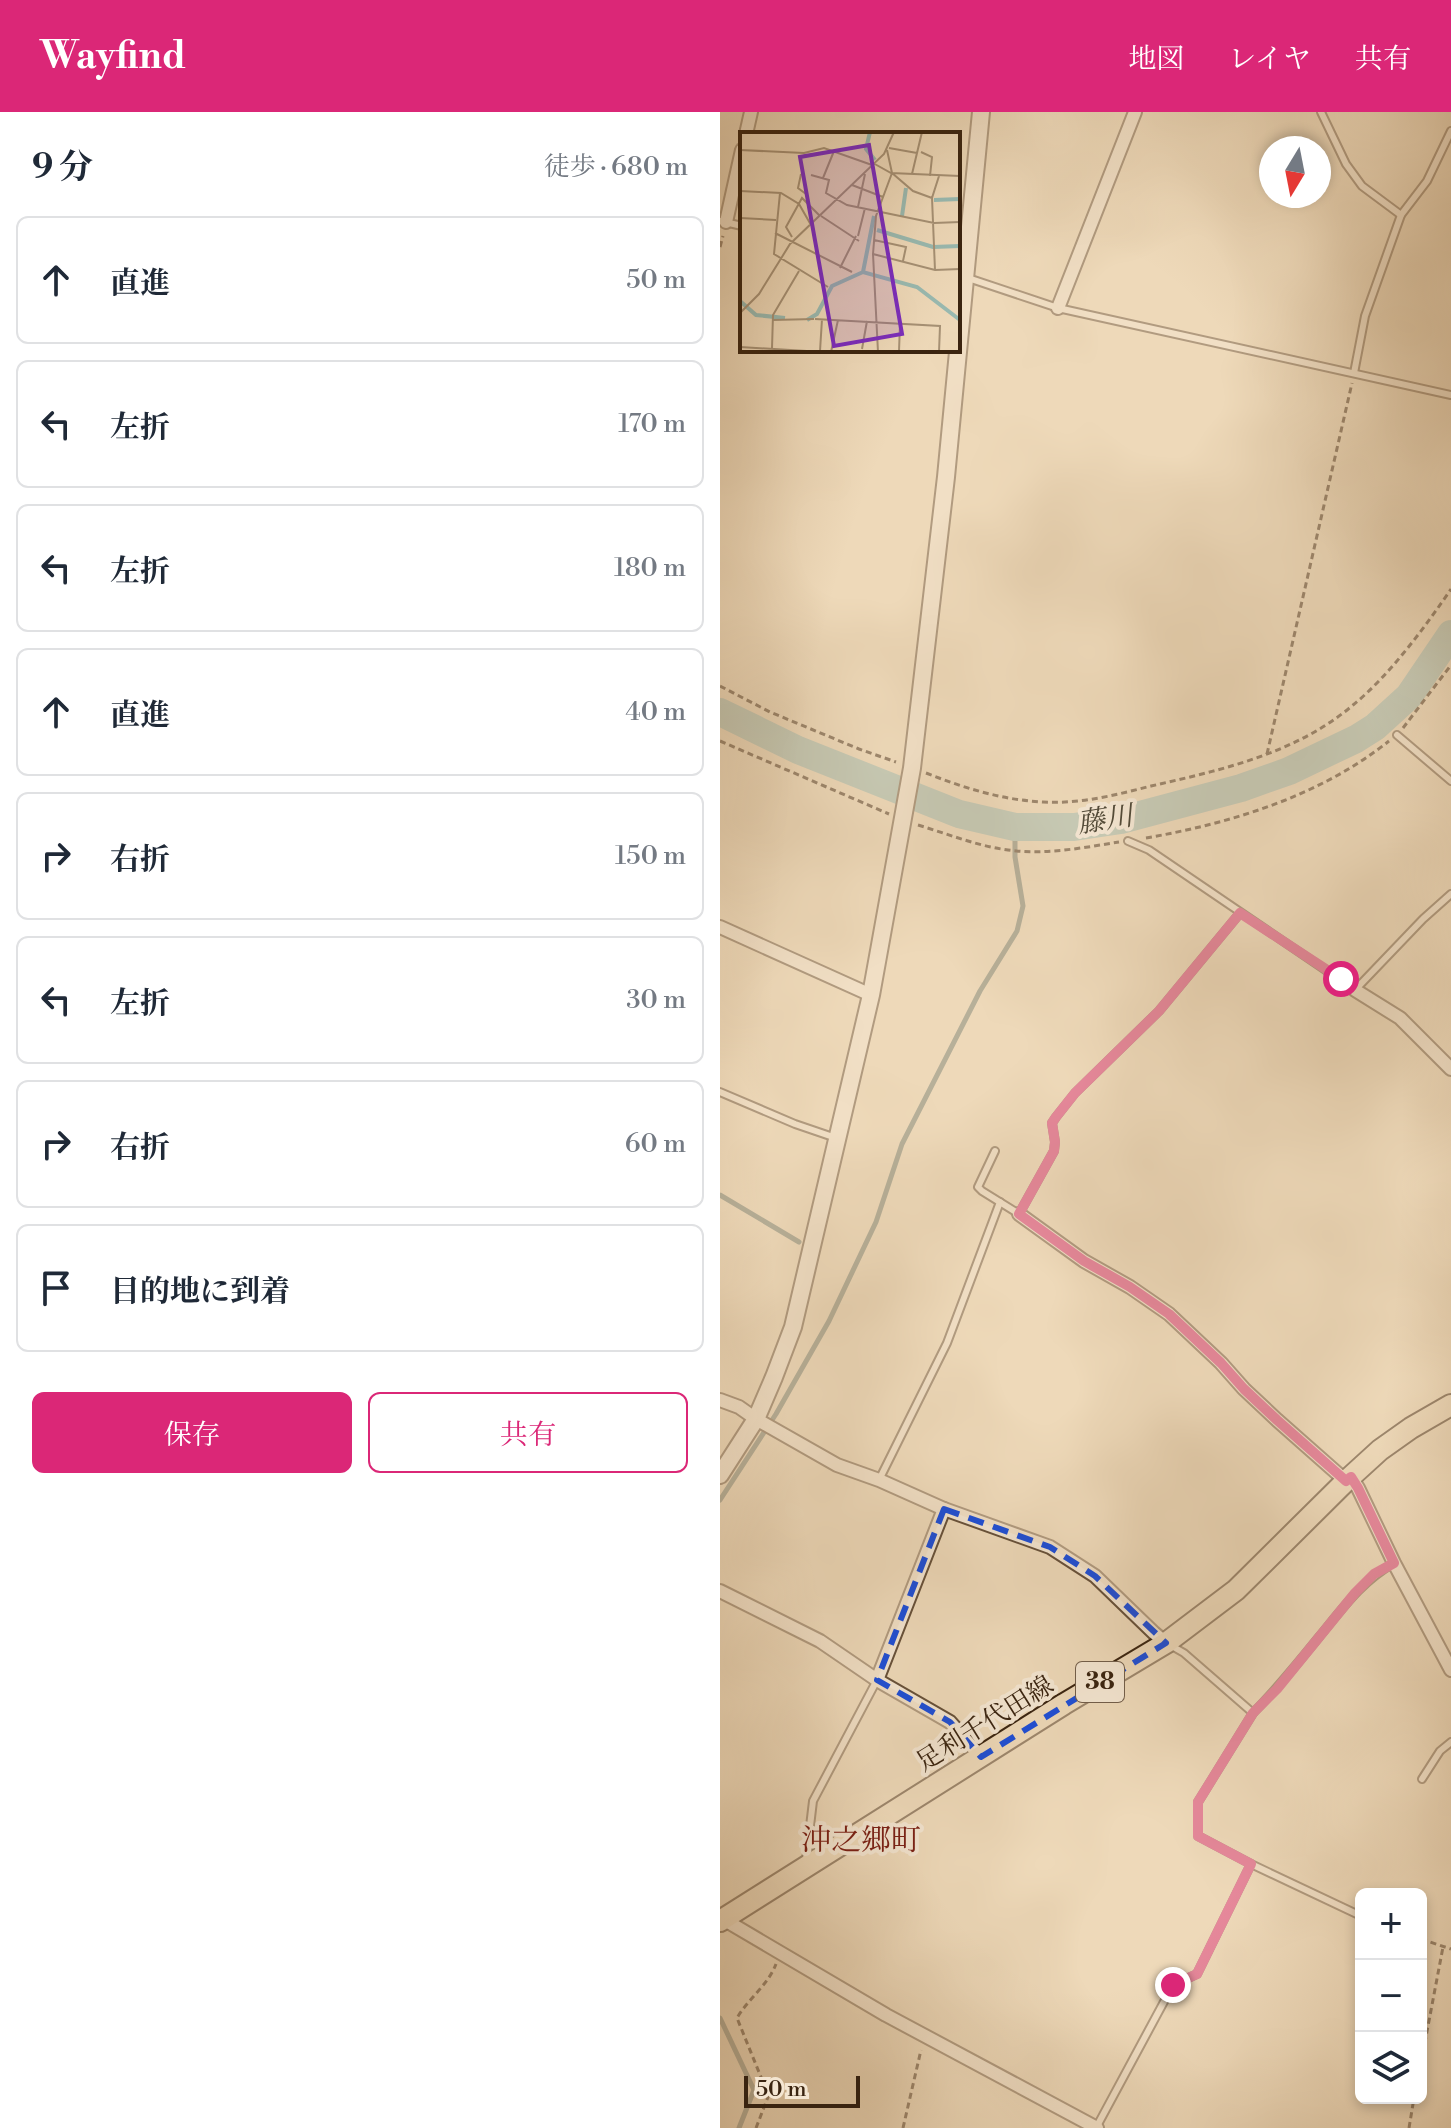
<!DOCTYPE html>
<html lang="ja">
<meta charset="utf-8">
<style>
:root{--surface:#fff;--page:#f6f6f7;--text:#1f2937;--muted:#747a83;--line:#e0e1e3;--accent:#db2777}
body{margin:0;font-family:"Libre Bodoni","Noto Serif JP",serif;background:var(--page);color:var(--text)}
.controls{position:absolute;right:24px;bottom:24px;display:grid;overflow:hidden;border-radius:12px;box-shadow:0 4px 12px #0003}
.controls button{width:72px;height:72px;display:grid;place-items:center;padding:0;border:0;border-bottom:2px solid var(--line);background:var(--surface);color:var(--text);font:40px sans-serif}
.compass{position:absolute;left:539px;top:24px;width:72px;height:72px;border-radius:50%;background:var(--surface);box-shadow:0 4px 12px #0003;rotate:190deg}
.scale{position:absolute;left:24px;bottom:20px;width:116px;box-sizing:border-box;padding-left:8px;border:4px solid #3a2410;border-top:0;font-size:22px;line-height:28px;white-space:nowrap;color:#3a2410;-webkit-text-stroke:6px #f4e6d2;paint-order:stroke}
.stop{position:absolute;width:24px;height:24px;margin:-18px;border:6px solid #db2777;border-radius:50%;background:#fff}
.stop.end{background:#db2777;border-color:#fff;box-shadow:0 2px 8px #0008}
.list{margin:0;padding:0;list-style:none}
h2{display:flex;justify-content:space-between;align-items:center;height:104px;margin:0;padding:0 32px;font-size:34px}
h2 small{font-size:26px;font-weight:400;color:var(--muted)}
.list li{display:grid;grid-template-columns:52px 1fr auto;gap:24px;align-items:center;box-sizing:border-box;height:128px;margin:0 16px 16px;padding:0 16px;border:2px solid var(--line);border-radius:12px}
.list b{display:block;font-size:30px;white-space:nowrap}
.list em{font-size:26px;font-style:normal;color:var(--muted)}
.actions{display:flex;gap:16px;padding:24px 32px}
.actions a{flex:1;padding:18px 0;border:2px solid var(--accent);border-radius:12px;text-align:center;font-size:28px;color:var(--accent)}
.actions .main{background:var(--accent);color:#fff}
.icon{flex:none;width:44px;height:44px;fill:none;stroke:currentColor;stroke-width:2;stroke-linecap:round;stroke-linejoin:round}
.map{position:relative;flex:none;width:731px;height:2016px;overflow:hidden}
header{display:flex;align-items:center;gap:48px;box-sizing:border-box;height:112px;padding:0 40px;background:var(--accent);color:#fff}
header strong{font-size:38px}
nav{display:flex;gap:44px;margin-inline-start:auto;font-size:28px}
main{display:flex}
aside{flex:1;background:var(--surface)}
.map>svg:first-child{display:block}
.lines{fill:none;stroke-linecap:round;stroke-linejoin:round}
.stream{stroke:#737e71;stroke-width:5}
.river{stroke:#99bab1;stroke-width:28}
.service-casing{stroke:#67513a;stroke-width:10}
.minor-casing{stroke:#67513a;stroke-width:16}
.tertiary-casing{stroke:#67513a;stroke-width:20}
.primary-casing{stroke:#3a2410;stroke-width:24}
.path{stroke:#3a2410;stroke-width:3;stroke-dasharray:6 4;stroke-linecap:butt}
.service{stroke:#f4e6d2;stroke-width:6}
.minor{stroke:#f4e6d2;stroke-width:12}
.tertiary{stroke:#f4e6d2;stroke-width:16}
.primary{stroke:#eed9b9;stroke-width:20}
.route{stroke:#db2777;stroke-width:10}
.marked{fill:none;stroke:#1d4ed8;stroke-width:6;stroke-dasharray:16 10;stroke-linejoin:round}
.labels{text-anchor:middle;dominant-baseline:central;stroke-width:8;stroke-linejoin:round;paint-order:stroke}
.shield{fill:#f4e6d2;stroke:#725e4a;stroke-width:2}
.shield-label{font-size:24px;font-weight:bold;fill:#3a2410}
.street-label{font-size:26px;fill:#3a2410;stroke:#f4e6d2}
.water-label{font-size:28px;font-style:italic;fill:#524a38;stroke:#f4e6d2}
.quarter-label{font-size:30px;fill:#7a1f14;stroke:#f4e6d2}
.inset-river{fill:none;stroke:#99bab1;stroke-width:4}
.inset-road{fill:none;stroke:#a69175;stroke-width:2}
.view{fill:#7b2cbf;fill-opacity:0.15;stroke:#7b2cbf;stroke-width:4}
.inset-edge{fill:none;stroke:#3a2410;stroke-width:4}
</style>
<header>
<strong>Wayfind</strong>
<nav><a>地図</a><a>レイヤ</a><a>共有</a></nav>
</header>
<main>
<aside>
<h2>9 分<small>徒歩 · 680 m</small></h2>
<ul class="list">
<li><svg class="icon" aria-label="ahead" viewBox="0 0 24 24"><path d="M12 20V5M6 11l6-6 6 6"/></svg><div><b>直進</b></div><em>50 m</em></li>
<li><svg class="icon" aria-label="left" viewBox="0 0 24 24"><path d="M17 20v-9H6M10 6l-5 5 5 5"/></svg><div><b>左折</b></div><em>170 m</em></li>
<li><svg class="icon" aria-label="left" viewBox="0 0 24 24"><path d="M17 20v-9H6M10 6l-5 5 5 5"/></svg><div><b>左折</b></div><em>180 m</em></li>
<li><svg class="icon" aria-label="ahead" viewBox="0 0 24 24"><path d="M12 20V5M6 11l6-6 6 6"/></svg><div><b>直進</b></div><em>40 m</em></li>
<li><svg class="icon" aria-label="right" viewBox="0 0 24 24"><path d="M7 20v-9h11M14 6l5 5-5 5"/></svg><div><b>右折</b></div><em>150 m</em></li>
<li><svg class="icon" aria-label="left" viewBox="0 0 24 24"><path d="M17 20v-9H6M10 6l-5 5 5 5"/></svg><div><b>左折</b></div><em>30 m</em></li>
<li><svg class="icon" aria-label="right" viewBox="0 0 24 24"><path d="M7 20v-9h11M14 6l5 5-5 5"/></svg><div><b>右折</b></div><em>60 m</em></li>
<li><svg class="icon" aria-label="arrive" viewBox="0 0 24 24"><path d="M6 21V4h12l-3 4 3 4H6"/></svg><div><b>目的地に到着</b></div></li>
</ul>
<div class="actions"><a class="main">保存</a><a>共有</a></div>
</aside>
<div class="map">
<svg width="731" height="2016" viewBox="0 0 731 2016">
<rect width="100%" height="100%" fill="#eed9b9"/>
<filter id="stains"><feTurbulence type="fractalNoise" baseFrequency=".0025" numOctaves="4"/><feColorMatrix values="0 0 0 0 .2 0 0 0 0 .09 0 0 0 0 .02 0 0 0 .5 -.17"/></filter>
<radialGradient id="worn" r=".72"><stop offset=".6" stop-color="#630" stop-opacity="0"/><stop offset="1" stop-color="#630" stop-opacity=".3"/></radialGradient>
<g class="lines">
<!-- stream -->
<g class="stream">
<polyline points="0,1083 79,1130"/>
<polyline points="0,1388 56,1302 109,1209 156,1110 182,1032 260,879 297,819 303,794 295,745 295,715"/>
<polyline points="0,1906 34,1978 19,2016"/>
</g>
<!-- river -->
<polyline class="river" points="0,600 78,638 239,702 295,715 354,715 401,708 521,676 569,659 636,627 655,615 689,584 731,522"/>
<defs>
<g id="service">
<polyline points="601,0 626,52 642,74 681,103"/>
<polyline points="0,109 22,114"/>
<polyline points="245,165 338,196 731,283"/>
<polyline points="634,261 645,204 681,103 707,69 731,19"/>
<polyline points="677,623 731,669"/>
<polyline points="408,729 429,738 635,878 703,807 731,782"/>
<polyline points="0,980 75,1012 116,1026"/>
<polyline points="275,1039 258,1075 262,1079 299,1102 334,1039 335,1030 332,1011 336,1005 355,981 439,899 520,801"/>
<polyline points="159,1368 227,1231 280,1090"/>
<polyline points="450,1533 464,1541 533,1601 478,1690 478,1724 531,1752 641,1804"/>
<path d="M 533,1601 C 557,1577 578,1551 599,1525 C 623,1496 641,1470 674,1451"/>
<polyline points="702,1667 720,1639 731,1630"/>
<polyline points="86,1748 93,1689 157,1568"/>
<polyline points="376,2016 453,1873 477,1862 531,1752"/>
</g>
<g id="minor">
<polyline points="26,22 31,0"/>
<polyline points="6,110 22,38"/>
<polyline points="338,196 415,0"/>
<polyline points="0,815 151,883"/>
<polyline points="635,878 680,906 731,957"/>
<polyline points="299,1102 364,1149 410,1175 449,1202 501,1251 524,1277 557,1308 626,1369"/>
<polyline points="0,1288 19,1295 36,1307 117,1353 159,1368 224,1397 330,1435 375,1464 434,1521 446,1531"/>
<polyline points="631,1365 638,1376 674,1451 731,1558"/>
<polyline points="0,1479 100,1529 157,1568 230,1610 261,1645"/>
<polyline points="157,1568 224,1397"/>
<polyline points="3,1807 166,1903 377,2016"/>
</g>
<polyline id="tertiary" points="0,1363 36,1307 54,1265 73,1215 151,883 192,656 226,365 261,0"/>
<polyline id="primary" points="0,1809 344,1592 446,1531 516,1478 626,1369 660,1338 691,1316 731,1293"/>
</defs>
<!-- service casing -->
<use href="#service" class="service-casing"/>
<!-- minor casing -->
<use href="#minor" class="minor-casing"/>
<!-- tertiary casing -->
<use href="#tertiary" class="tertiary-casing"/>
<!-- primary casing -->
<use href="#primary" class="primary-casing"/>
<!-- path -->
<g class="path">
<polyline points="0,135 3,124"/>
<polyline points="0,574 50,600 139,637 176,650"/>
<polyline points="683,616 731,553"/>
<polyline points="0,629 169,702"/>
<polyline points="547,642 632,271"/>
<path d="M 206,661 C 244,676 282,688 323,690 C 361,692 396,683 431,674 C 502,658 577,641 633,593 C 668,565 706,514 731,477"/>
<path d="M 198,713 C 228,722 257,734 288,738 C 325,743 362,736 399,730"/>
<path d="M 426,726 C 512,711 600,684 669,629"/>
<polyline points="701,1827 731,1837"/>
<polyline points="701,1951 723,1835"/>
<path d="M 36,2016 L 48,1985 L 47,1980 L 17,1906 C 28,1887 48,1873 56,1852"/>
<polyline points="183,2016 201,1938"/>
<polyline points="689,2016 694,1986"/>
</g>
<!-- service -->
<use href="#service" class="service"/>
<!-- minor -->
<use href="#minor" class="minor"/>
<!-- tertiary -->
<use href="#tertiary" class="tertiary"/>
<!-- primary -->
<use href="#primary" class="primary"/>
</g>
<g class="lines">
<!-- route -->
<polyline class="route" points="453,1873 477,1862 531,1752 478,1724 478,1690 533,1601 557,1577 635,1481 654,1462 674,1451 638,1376 631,1365 626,1369 557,1308 524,1277 501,1251 449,1202 410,1175 364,1149 299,1102 334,1039 335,1030 332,1011 336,1005 355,981 439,899 520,801 621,867"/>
</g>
<!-- marked area -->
<path d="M0 0H731V2016H0ZM 224,1397 L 330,1435 L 375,1464 L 446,1531 L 261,1645 L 230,1610 L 157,1568 Z" fill="#eed9b9" fill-opacity=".55" fill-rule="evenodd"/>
<path class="marked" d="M 224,1397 L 330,1435 L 375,1464 L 446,1531 L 261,1645 L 230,1610 L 157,1568 Z"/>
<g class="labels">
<!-- shield labels -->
<rect class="shield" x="356" y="1550" width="48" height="40" rx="6"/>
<g class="shield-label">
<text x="380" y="1570">38</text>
</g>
<!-- street labels -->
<g class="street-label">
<text transform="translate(265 1612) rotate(-32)">足利千代田線</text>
</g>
<!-- water labels -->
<g class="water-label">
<text transform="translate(385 708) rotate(-9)">藤川</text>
</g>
<!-- quarter labels -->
<g class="quarter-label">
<text x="141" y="1729">沖之郷町</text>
</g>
</g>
<!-- overview -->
<g transform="translate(20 20)">
<rect width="220" height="220" fill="#eed9b9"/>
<path class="inset-river" d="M 130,0 L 126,17 L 135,28M 194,68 L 220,67M 162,84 L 166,56M 137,98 L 193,115 L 220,114M 123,140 L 134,84M 0,169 L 16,183 L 45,186M 67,188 L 77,182 L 92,154 L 123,140 L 177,155 L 220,188"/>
<path class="inset-road" d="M 149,16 L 177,21M 0,18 L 64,21 L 84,16 L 132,33M 181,20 L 192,25 L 190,44M 133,31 L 151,41 L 220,44M 152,41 L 173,59 L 192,66M 61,42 L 58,56 L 66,62M 172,42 L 182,0M 71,43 L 89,48 L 86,61 L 107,73 L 194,91 L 220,90M 83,46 L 94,19M 112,53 L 143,65M 0,59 L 41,61 L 59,72 L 71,93M 40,61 L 34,122 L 88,155M 118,75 L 125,42M 81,84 L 119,109M 0,86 L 36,88M 35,101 L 112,140M 118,104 L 125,76M 52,105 L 46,95 L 62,66 L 80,84M 134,108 L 166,115 L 163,129M 133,122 L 195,138 L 220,137M 100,136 L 116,104M 195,138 L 192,66 L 199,44M 0,181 L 19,162 L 50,112 L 144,22 L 154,0M 75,187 L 200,194 L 199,220M 33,188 L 74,187M 0,215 L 83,220M 32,216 L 33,183 L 59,139M 122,217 L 127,189M 80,219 L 82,187M 159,219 L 160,192M 91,220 L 98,188M 114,220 L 162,220M 138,220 L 133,122 L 136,84 L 152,41 L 147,18"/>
<path class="view" d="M 129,13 L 162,202 L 94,214 L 60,25 Z"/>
<rect width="220" height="220" class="inset-edge"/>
</g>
<rect width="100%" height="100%" filter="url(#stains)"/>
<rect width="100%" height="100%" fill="url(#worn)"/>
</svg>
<div class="controls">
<button>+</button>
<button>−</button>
<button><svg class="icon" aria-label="layers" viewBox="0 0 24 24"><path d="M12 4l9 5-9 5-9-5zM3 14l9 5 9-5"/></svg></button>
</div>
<svg class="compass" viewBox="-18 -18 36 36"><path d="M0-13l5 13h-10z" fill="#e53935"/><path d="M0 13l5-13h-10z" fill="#747a83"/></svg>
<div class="scale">50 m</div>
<div class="stop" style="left:621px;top:867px"></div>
<div class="stop end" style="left:453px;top:1873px"></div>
</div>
</main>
